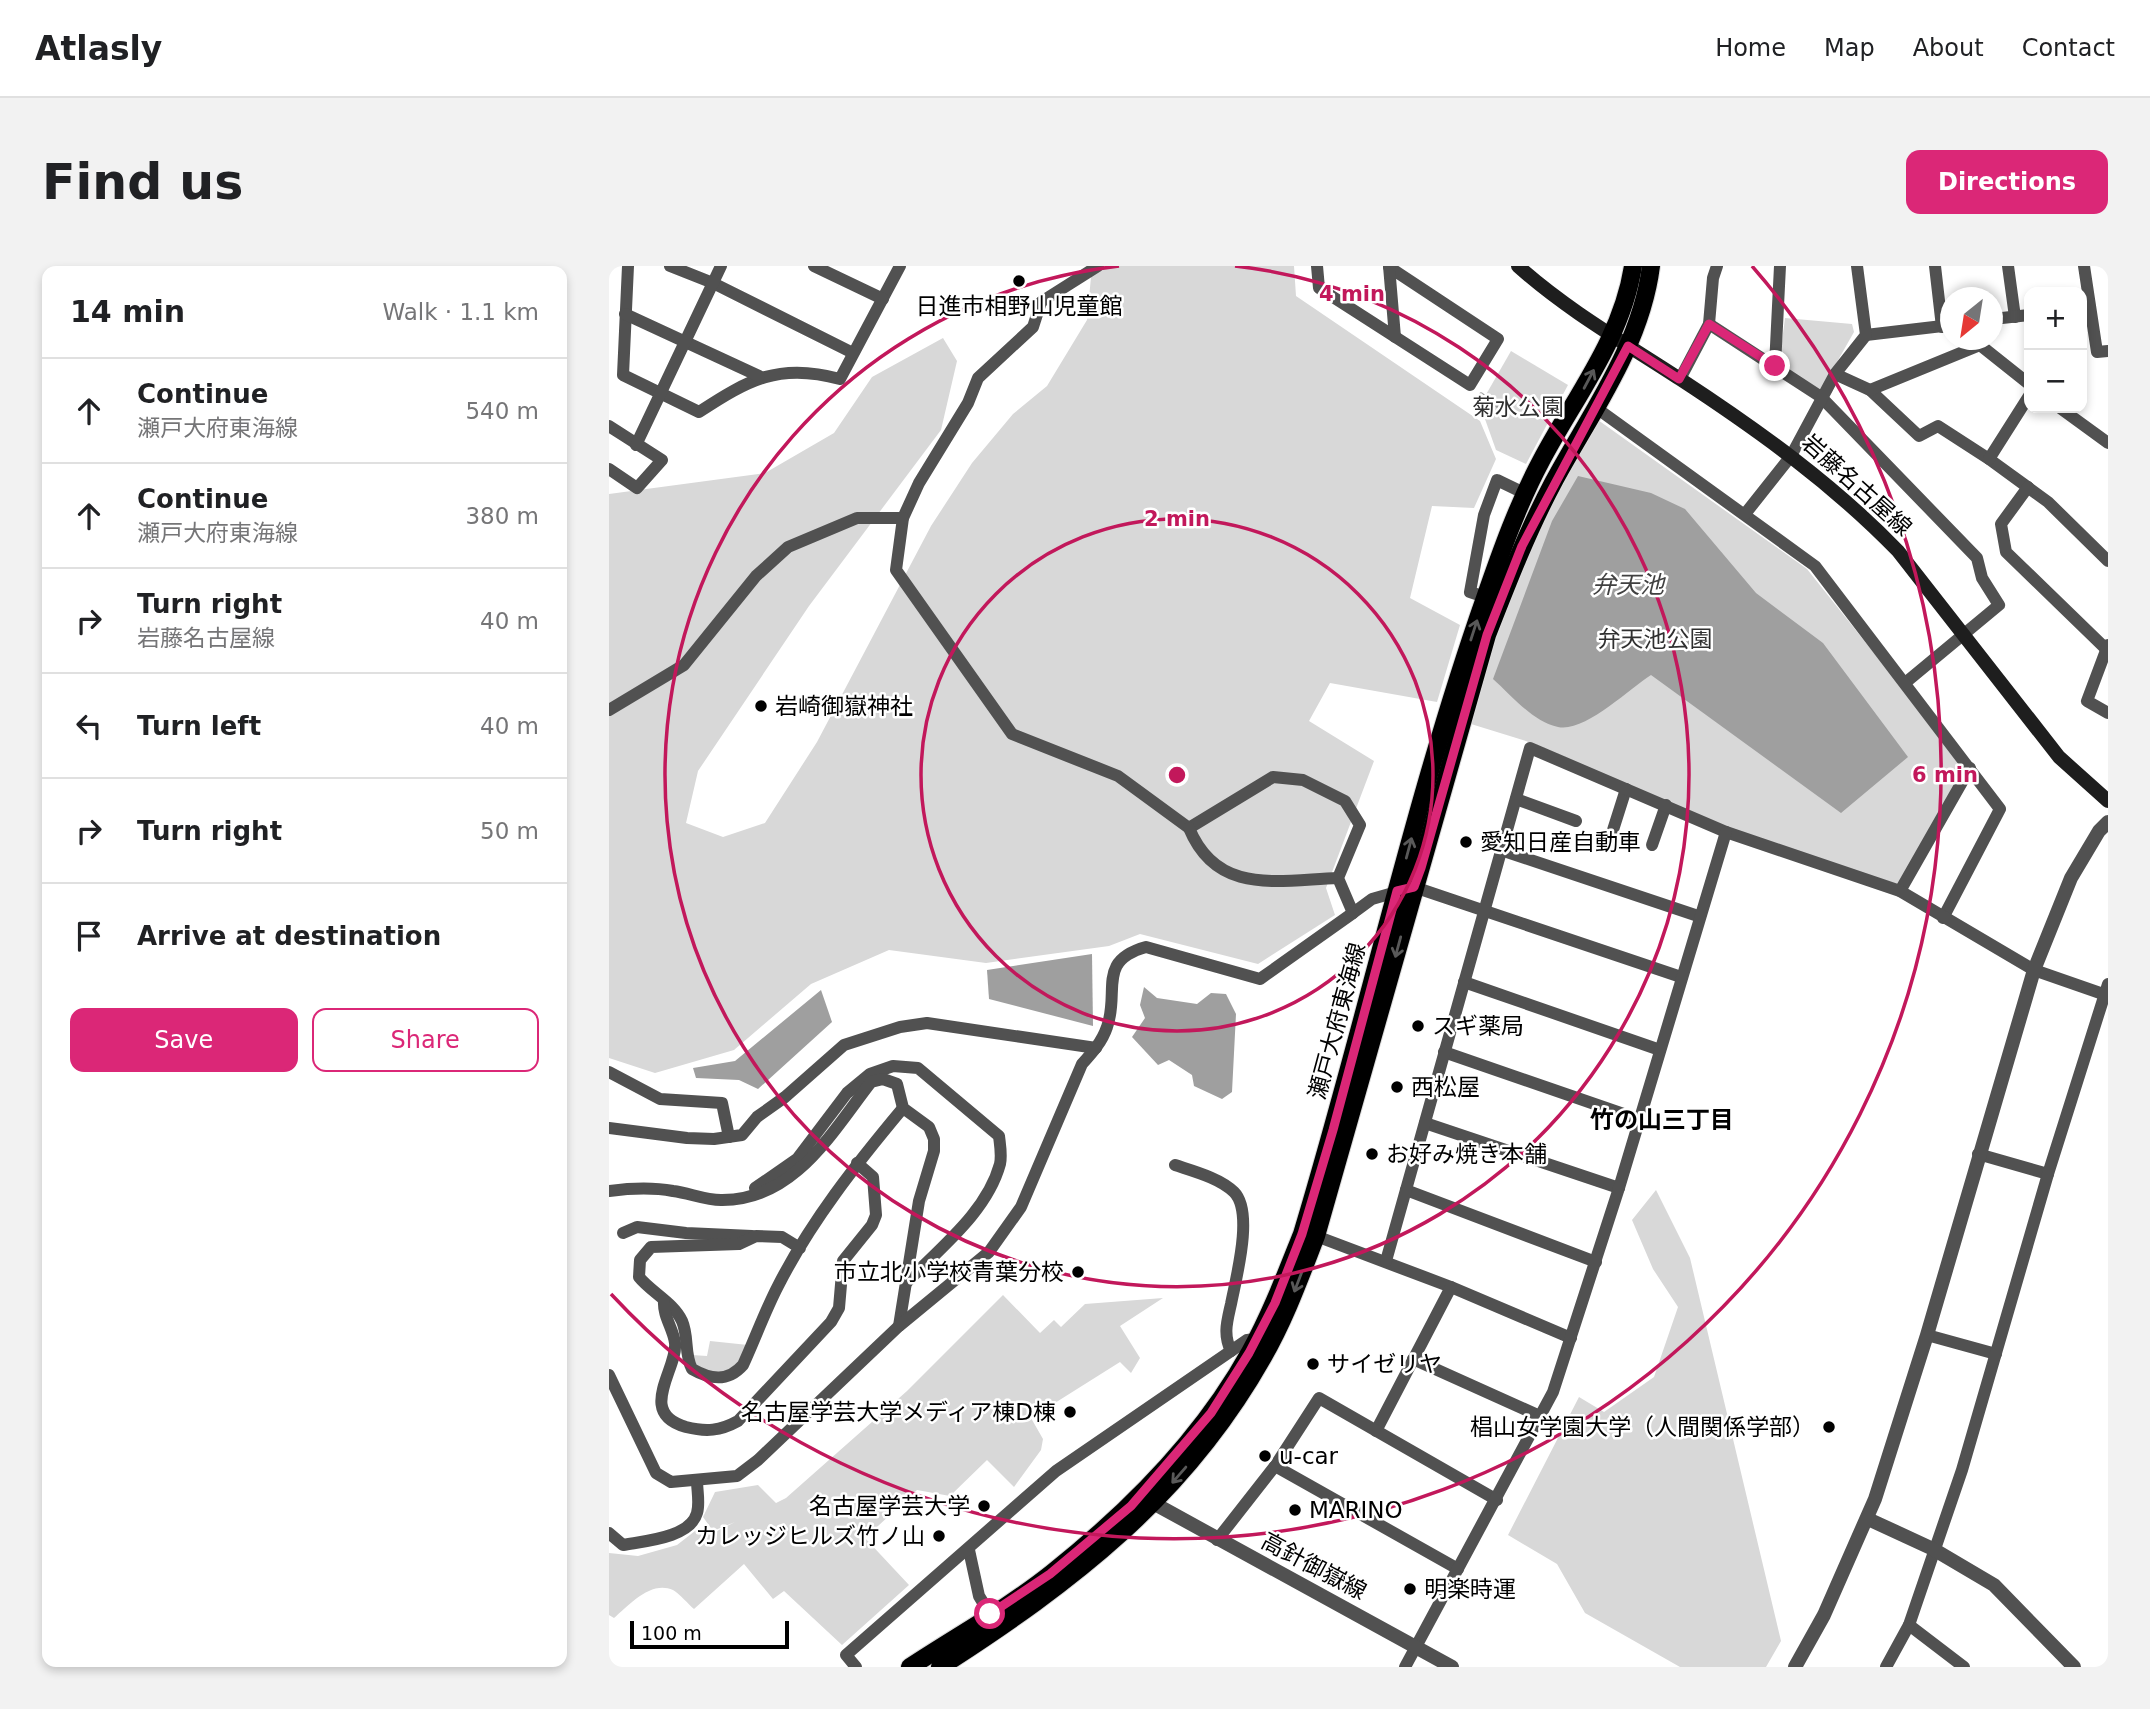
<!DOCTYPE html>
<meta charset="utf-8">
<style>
:root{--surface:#fff;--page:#f2f2f2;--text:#202124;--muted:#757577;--line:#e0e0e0;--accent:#db2777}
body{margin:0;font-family:"DejaVu Sans","Noto Sans JP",sans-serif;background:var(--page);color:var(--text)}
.controls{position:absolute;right:21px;top:21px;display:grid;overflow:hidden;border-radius:14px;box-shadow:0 4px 10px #0003}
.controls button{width:63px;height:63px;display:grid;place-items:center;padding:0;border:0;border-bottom:2px solid var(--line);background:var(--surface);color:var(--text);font:35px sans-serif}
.compass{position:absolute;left:1331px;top:21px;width:63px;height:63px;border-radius:50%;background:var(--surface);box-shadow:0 4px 10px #0003;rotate:210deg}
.scale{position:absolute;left:21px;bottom:18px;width:159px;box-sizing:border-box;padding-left:7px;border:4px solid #000;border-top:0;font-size:19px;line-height:24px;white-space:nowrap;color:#000;-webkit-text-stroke:5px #fff;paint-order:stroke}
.stop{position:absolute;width:21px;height:21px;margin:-16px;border:5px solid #db2777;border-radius:50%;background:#fff}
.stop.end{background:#db2777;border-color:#fff;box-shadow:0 2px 7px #0008}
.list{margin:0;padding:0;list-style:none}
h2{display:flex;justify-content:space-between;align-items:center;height:91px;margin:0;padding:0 28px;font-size:30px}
h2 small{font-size:23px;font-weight:400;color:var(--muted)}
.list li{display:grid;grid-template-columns:46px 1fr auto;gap:21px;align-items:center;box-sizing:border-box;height:105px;padding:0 28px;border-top:2px solid var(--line)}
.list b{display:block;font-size:26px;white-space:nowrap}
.list p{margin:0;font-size:23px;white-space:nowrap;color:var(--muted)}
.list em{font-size:23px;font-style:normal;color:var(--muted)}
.actions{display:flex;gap:14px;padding:21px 28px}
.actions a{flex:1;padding:16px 0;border:2px solid var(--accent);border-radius:14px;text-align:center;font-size:24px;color:var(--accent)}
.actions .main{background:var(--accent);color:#fff}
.icon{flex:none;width:38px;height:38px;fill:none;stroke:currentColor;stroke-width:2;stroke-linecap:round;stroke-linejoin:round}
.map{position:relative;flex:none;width:1499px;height:1401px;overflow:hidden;border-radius:14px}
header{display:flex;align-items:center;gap:42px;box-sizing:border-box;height:98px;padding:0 35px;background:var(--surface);border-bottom:2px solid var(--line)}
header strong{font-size:33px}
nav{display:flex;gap:38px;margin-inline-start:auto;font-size:24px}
.intro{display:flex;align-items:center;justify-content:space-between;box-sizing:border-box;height:168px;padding:0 42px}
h1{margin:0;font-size:49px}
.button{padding:18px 32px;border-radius:14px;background:var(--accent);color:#fff;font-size:24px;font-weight:700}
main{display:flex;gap:42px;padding:0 42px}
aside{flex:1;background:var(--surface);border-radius:14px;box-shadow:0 4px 10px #0003}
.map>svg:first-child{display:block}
.green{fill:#d8d8d8}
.water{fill:#9f9f9f}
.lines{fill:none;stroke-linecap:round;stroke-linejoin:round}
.stream{stroke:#9f9f9f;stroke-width:3.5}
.primary-casing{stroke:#dbdbdb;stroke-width:20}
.minor{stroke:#515151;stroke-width:12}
.tertiary{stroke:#515151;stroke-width:14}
.secondary{stroke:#1e1e1e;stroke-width:14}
.primary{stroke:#000;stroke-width:18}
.oneway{stroke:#595959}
.route{stroke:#db2777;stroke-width:9}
.ring{fill:none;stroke:#c2185b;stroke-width:3.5}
.poi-dot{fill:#000;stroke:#fff;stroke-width:2.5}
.labels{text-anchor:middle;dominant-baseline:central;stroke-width:5;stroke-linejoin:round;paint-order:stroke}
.poi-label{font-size:23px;fill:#000;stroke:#fff;text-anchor:start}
.park-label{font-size:23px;fill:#2f2f2f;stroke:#fff}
.street-label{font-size:23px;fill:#000;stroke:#fff}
.water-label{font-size:24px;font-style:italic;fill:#404040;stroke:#fff}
.neighbourhood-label{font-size:24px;font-weight:bold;fill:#000;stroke:#fff}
.centre{fill:#c2185b;stroke:#fff;stroke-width:3.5}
.ring-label{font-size:21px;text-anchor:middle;font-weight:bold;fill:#c2185b;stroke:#fff;stroke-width:5;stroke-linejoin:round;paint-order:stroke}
</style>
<header>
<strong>Atlasly</strong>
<nav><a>Home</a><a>Map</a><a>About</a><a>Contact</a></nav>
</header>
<div class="intro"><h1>Find us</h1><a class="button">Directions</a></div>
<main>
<aside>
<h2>14 min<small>Walk · 1.1 km</small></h2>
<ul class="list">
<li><svg class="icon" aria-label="ahead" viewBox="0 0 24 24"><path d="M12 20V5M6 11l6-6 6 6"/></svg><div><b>Continue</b><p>瀬戸大府東海線</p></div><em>540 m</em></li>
<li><svg class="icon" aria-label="ahead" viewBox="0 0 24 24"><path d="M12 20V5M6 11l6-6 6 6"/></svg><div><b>Continue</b><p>瀬戸大府東海線</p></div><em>380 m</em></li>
<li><svg class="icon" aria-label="right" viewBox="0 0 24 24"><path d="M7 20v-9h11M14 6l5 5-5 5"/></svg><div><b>Turn right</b><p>岩藤名古屋線</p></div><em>40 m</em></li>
<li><svg class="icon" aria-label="left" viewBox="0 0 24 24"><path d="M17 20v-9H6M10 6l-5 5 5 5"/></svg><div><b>Turn left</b></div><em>40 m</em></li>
<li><svg class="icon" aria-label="right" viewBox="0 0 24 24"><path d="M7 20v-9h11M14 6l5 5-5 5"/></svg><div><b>Turn right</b></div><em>50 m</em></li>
<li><svg class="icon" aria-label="arrive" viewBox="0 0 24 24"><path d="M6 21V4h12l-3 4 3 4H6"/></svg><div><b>Arrive at destination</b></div></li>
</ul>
<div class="actions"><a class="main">Save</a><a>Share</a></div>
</aside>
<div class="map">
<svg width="1499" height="1401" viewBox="0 0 1499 1401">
<rect width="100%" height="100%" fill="#fff"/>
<!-- green -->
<g class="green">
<polygon points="483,0 685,0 687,30 871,155 887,193 865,242 823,240 801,332 851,359 828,436 721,417 700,455 765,495 717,622 726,649 649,698 531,668 500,680 377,697 280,684 202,718 125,784 46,807 0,792 0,228 156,207 225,167 263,111 334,72 348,95 332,164 200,340 89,505 77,557 114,571 156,557 208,476 322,260 363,197 404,148 438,120 478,54"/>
<polygon points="1176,52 1243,58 1245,66 1211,126 1170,99"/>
<polygon points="902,85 959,119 917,198 887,184 871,139"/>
<polygon points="989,154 1198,303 1359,505 1291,619 1121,565 917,475 862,458 883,379 936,249"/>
<polygon points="1047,924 1081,992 1172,1375 1157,1401 1071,1401 976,1347 948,1298 899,1269 970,1131 995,1146 1045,1111 1069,1041 1044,1003 1023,954"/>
<path d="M 394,1029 L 431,1067 L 445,1054 L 452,1061 L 476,1038 L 554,1032 L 511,1060 L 531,1092 L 522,1107 L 511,1096 L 422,1152 L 434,1173 L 432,1184 L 405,1221 L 378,1194 L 341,1230 L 308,1224 L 256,1272 L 300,1319 L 233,1379 L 175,1325 L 164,1333 L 135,1298 L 85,1343 C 79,1338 71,1328 64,1324 C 42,1314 20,1339 5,1352 L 0,1349 L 0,1287 L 29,1290 L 68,1279 L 86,1265 L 95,1263 L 104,1267 L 126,1256 L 104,1265 L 94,1251 L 106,1226 L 149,1219 L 167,1237 L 177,1232 L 298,1125 Z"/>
<polygon points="101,1075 139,1079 132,1096 110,1109 86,1100 83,1089 98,1090"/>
</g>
<!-- water -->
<g class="water">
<path d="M 969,210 L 1042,227 L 1076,243 L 1147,327 L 1214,377 L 1299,491 L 1232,547 L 1042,409 C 1020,423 975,467 949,461 C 924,456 902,429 884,413 L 943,255 Z"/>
<polygon points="483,688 484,760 380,733 378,704"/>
<polygon points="535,721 548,732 588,738 602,727 617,728 627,748 623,826 613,833 585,820 583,809 560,794 549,799 523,771 536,752 531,739"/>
<polygon points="212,724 223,756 149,823 130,814 87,812 84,802 126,795"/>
</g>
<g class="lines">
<!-- stream -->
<polyline class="stream" points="872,128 895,145"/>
<defs>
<g id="primary">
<path d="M 301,1401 C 348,1370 399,1342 443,1307 C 521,1245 593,1173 641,1086 C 662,1048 677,1008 693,968 C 757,757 803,540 876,332 C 892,286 909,238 932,195 C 965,132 1013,73 1024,0"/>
<path d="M 331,1401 C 463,1316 575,1231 654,1091 C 676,1053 691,1011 707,970 L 878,369 C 898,318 918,266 944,217 C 981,148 1032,80 1042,0"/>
</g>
</defs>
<!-- primary casing -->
<use href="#primary" class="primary-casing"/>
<!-- minor -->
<g class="minor">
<path d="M 19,0 L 14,109 L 90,146 C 139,114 170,96 231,113 L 291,0"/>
<polyline points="61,0 104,17 244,87"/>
<polyline points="205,0 274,33"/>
<polyline points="489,0 432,36 424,61 369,112 359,137 310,217 294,252 287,304 403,468 509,510 580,562 664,511 694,514 736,535 751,559 729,612 744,647 763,633 805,621 1072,711"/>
<polyline points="708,0 710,22 861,119 889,73 780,1"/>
<polyline points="780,0 786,71"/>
<polyline points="1326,0 1333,61"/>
<polyline points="1399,0 1406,51"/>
<polyline points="1475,0 1488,86 1499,85"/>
<polyline points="16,48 150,110"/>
<polyline points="1384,53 1420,49"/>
<polyline points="1100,58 1212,131 1368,292 1373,312 1390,339 1296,417"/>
<polyline points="1257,69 1342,59"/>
<polyline points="1371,79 1420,118"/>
<polyline points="1166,100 1171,0"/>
<polyline points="1226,108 1261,124 1310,170 1329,160 1380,193 1439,236 1499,295"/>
<polyline points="1071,113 1100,58 1104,12 1108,0"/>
<polyline points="1261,124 1371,79 1371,74"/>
<polyline points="986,141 1206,300 1391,543 1334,652"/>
<polyline points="1451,142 1499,177"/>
<polyline points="0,160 53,194 28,222 0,203"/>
<polyline points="27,179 112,0"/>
<polyline points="1380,193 1420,130"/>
<polyline points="1419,221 1392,258 1397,286 1497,383"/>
<polyline points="1136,248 1182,190 1226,108 1257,69 1248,0"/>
<polyline points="876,331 861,326 875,249 888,214 917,228"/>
<polyline points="1499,379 1478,435 1499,447"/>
<polyline points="0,444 75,399 147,310 179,281 248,252 294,252"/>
<polyline points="907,533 967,555"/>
<path d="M 580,562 C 608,630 669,614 729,612"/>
<polyline points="1004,564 1017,523"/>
<polyline points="1043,579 1057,539"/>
<polyline points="892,584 1089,650"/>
<polyline points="1291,625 1361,502"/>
<polyline points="855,716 1051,784"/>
<polyline points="835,786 1029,853"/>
<polyline points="0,806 51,833 113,837 120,871"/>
<polyline points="816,857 1010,922"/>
<polyline points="0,862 78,872 105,873 133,869 148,851 176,831 235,779 291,761 318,757 487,782"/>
<polyline points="1369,888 1439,908"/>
<path d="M 566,899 C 584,905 611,912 625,926 C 645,946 627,1012 622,1038 C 618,1056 614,1068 622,1085"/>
<path d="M 146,922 L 188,893 L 238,827 L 261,808 L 284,800 L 309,802 L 390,870 C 391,879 393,889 391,898 C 378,946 331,982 297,1017"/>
<polyline points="797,924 987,996"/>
<path d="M 0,925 C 22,922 43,921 64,925 C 80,927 96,934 112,934 C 185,935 223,866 262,816 L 274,813 L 288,818 L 294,842 L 320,861 L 325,873 L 325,885 L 310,935 L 290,1060"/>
<polyline points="14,967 28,961 77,967 143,970"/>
<polyline points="707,970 842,1021 962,1072"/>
<path d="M 191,982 L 173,971 L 147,970 L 130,978 L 42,981 L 31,994 L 30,1011 C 42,1026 65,1037 73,1055 C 80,1071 75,1088 83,1103 C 102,1114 119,1116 134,1099 C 146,1073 156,1045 169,1020 C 202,955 248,897 294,842"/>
<polyline points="777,995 921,482 1117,566 1291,625 1425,704 1494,728"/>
<path d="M 55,1035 C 54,1051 64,1062 66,1077 C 69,1103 27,1147 77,1161 C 97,1166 111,1165 129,1155 L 222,1056 L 230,1042 L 234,995 L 263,959 L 267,949 L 264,911 L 248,897"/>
<polyline points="1318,1069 1387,1088"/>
<polyline points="804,1093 933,1151"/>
<path d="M 0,1109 L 47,1207 L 62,1216 L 128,1210 L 149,1194 L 290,1060 L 380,986 L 412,941 L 473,798 C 483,787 493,776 498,761 C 511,725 487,695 537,681 L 651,713 L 744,647"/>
<polyline points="767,1165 842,1021"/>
<polyline points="666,1200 849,1303"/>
<path d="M 0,1267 L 14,1279 C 35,1275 81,1272 88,1247 C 91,1237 88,1225 88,1214"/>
<polyline points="608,1274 666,1200 710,1132 888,1234"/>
<polyline points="360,1284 370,1330 381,1348"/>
<polyline points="1300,1359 1355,1401"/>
<polyline points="247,1401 237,1389 447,1205 638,1074 647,1073"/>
<polyline points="796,1401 944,1126 1010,922 1117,566"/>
<polyline points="1277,1401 1300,1359 1353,1204 1439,908 1499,718"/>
</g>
<!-- tertiary -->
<g class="tertiary">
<polyline points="535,1232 843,1401"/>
<polyline points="1259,1253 1324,1283 1385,1319 1465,1401"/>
<polyline points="1186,1401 1215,1349 1266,1233 1318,1069 1425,704 1462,612 1490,565 1499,556"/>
</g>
<!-- secondary -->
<path class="secondary" d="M 909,0 C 958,44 1016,77 1071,113 C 1149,164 1224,218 1289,285 L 1450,491 L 1499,535"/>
<!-- primary -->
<use href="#primary" class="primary"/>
</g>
<!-- one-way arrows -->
<defs><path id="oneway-shaft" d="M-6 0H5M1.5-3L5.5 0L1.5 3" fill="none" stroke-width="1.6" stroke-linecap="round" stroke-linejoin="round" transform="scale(1.75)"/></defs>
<g class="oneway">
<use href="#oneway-shaft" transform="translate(980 113) rotate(-62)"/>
<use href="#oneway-shaft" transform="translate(865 364) rotate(-72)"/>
<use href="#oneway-shaft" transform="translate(800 582) rotate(-75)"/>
<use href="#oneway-shaft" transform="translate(789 681) rotate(105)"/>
<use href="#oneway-shaft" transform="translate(689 1016) rotate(111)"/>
<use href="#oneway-shaft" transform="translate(570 1209) rotate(131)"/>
</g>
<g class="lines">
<!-- route -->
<polyline class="route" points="381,1348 441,1308 522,1240 602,1147 640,1087 666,1037 693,968 724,864 788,625 805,621 812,602 878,369 913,280 1019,80 1070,113 1100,58 1166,100"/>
</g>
<!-- distance rings -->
<g class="ring">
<circle cx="568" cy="509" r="256"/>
<path d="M626 0A512 512 0 1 1 510 0"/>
<path d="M1143 0A768 768 0 0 1 2 1028"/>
</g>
<!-- markers -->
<g class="poi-dot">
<circle cx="410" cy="15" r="7"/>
<circle cx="152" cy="440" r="7"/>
<circle cx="857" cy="576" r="7"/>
<circle cx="809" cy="760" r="7"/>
<circle cx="788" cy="821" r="7"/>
<circle cx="763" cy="888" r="7"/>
<circle cx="469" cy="1006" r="7"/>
<circle cx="704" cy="1098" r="7"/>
<circle cx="461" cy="1146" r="7"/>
<circle cx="1220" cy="1161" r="7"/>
<circle cx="656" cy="1190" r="7"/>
<circle cx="375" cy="1240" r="7"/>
<circle cx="686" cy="1244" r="7"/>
<circle cx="330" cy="1270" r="7"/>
<circle cx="801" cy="1323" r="7"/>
</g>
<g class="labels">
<!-- poi labels -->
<g class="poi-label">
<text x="410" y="40" text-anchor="middle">日進市相野山児童館</text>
<text x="166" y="440">岩崎御嶽神社</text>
<text x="871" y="576">愛知日産自動車</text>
<text x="823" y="760">スギ薬局</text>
<text x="802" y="821">西松屋</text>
<text x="777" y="888">お好み焼き本舗</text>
<text x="455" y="1006" text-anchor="end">市立北小学校青葉分校</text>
<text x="718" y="1098">サイゼリヤ</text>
<text x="447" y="1146" text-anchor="end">名古屋学芸大学メディア棟D棟</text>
<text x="1206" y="1161" text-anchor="end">椙山女学園大学（人間関係学部）</text>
<text x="670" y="1190">u-car</text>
<text x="361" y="1240" text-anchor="end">名古屋学芸大学</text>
<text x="700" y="1244">MARINO</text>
<text x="316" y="1270" text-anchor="end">カレッジヒルズ竹ノ山</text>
<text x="815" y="1323">明楽時運</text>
</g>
<!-- park labels -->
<g class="park-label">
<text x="909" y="141">菊水公園</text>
<text x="1046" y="373">弁天池公園</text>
</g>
<!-- street labels -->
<g class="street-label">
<text transform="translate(1248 219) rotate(42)">岩藤名古屋線</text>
<text transform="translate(728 755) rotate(-75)">瀬戸大府東海線</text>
<text transform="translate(705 1300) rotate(28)">高針御嶽線</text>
</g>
<!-- water labels -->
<g class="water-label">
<text x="1019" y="319">弁天池</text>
</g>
<!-- neighbourhood labels -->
<g class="neighbourhood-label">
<text x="1053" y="854">竹の山三丁目</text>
</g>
</g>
<circle cx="568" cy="509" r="10" class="centre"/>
<g class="ring-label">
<text x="743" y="35">4 min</text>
<text x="568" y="260">2 min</text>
<text x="1336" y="516">6 min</text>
</g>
</svg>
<div class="controls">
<button>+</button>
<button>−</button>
</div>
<svg class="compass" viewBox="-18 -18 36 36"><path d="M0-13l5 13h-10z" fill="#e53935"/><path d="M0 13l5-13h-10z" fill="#757577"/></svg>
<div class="scale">100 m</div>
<div class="stop" style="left:381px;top:1348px"></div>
<div class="stop end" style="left:1166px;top:100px"></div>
</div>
</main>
